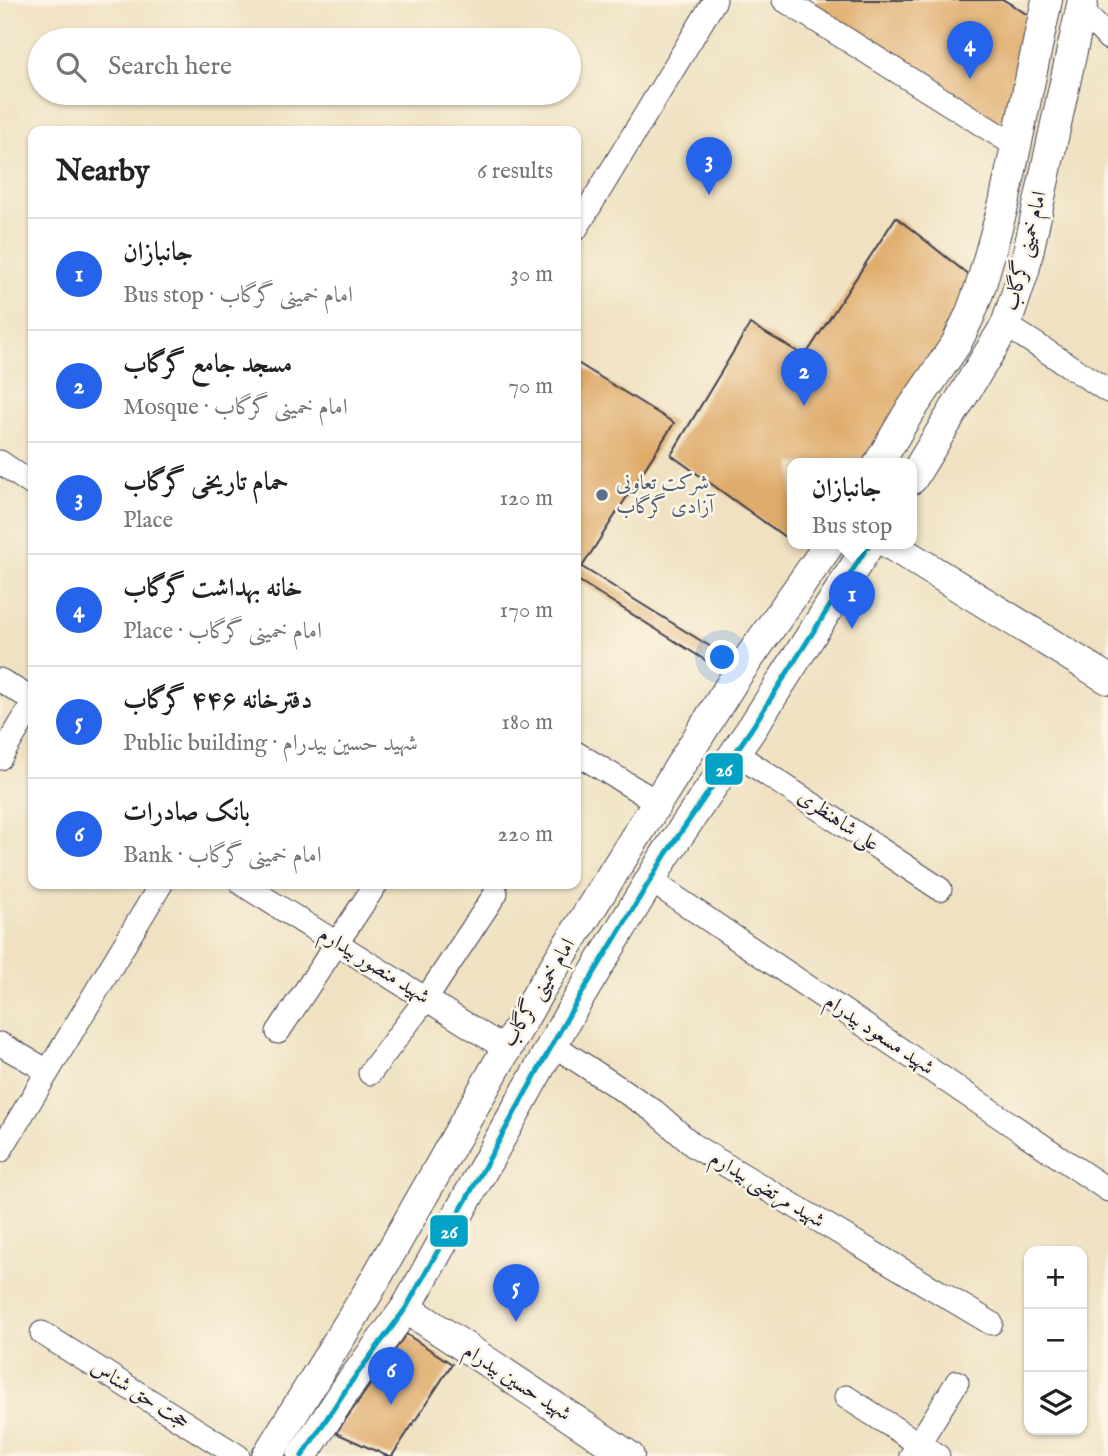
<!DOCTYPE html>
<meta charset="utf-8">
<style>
:root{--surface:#fff;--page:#f6f6f6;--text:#222;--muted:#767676;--line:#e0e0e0;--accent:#2563eb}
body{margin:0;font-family:"IM FELL English",Amiri,serif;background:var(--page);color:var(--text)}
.controls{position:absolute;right:21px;bottom:21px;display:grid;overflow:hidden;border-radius:14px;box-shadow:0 2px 5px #0004}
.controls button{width:63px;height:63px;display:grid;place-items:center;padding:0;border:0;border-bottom:2px solid var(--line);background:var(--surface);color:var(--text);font:35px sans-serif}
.you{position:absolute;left:723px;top:658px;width:24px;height:24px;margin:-18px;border:5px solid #fff;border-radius:50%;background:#1a73e8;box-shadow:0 0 0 10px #1a73e833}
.badge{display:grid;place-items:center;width:46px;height:46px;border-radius:50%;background:var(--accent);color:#fff;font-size:23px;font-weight:700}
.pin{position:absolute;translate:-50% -58px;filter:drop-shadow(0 2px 4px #0008)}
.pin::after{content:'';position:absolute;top:37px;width:24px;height:21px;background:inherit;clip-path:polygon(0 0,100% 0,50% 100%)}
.popup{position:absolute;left:787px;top:458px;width:130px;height:91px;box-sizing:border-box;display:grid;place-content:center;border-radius:14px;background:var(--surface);filter:drop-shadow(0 2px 5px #0005);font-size:23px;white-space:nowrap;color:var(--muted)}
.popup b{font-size:26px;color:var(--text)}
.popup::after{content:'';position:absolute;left:50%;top:100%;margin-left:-14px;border:14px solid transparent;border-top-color:var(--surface)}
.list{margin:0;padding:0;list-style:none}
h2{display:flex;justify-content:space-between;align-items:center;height:91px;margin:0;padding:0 28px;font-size:30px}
h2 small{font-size:23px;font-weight:400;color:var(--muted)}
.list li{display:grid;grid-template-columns:46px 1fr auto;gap:21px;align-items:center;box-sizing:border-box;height:112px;padding:0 28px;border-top:2px solid var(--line)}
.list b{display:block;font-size:26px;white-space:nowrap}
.list p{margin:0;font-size:23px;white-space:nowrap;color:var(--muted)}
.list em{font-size:23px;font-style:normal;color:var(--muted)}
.icon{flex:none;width:38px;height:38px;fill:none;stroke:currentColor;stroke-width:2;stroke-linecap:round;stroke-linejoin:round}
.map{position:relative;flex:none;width:1108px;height:1456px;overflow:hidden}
.search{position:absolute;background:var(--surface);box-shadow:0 2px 5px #0004;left:28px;top:28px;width:553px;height:77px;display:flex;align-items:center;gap:18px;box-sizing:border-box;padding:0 24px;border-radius:38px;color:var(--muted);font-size:26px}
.panel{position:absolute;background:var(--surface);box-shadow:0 2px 5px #0004;left:28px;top:126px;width:553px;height:763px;border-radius:14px}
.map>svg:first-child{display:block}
.building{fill:#dfab6a}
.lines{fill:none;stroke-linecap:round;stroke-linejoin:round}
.minor-casing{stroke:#413f4f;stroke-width:25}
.tertiary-casing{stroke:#413f4f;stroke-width:32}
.minor{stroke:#fff;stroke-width:23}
.tertiary{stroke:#fff;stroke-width:30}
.bus-1-casing{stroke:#fcf5e5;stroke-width:10}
.bus-1{stroke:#02a2c7;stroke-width:5}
.service-dot{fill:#5c6f8a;stroke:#fcf5e5;stroke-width:2.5}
.labels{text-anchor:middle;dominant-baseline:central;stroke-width:5;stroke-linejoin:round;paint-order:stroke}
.street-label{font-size:21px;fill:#22223b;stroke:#fcf5e5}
.service-label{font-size:21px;fill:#4e5e75;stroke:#fcf5e5;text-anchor:start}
.line-badge{stroke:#fcf5e5;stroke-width:2.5}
.badge-label{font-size:19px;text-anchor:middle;font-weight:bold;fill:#fff}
</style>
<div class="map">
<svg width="1108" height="1456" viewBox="0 0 1108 1456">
<rect width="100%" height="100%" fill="#fcf5e5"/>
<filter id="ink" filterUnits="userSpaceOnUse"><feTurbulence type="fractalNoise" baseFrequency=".0143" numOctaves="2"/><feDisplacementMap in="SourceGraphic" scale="14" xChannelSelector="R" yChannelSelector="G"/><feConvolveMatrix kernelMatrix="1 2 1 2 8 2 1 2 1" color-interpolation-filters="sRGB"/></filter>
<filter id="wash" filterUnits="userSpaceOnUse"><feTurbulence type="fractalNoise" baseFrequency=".00686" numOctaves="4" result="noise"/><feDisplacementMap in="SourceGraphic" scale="28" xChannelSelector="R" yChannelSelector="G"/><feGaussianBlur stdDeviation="1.57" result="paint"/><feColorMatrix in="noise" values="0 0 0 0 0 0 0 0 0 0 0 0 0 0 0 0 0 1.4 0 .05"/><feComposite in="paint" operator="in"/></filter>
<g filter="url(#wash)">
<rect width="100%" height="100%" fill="#efe1c1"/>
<g id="blocks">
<!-- building -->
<g class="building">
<polygon points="793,0 1004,0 1036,20 1011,139"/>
<polygon points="896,217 980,284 871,463 792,463 792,542 671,455 750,324 805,356"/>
<polygon points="576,362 674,423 582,567 740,665 732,677 576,579"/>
<polygon points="406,1334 452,1364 392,1456 387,1456 336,1433"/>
</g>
</g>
</g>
<g filter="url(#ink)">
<use href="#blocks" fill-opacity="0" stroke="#413f4f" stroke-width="2"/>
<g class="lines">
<defs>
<g id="minor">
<polyline points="784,0 1016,146"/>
<polyline points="1081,9 1108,38"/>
<polyline points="576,229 715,0"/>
<polyline points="1006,325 1108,391"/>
<polyline points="0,462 33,485"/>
<polyline points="0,680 33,700"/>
<polyline points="576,753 657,802"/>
<polyline points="735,753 940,889"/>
<polyline points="0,758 33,704"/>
<polyline points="650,880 1108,1190"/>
<polyline points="242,884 506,1049"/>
<polyline points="278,1032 376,884"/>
<polyline points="0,1044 48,1071"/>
<polyline points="552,1044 654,1111 694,1146 991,1323"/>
<polyline points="370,1073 426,999 496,893"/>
<polyline points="0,1151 161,884"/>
<polyline points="42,1333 238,1456"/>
<polyline points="846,1397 938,1456"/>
<polyline points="911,1456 957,1382"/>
</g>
<g id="tertiary">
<polyline points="879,463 906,417 956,344 970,315 981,285 1004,203 1047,0"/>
<polyline points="912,479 1006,325 1024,271 1083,0"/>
<polyline points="888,543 1108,679"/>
<polyline points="406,1308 629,1456"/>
<polyline points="267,1456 367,1294 541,988 735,678 830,543"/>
<polyline points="302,1456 349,1385 406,1308 570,1013 666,854 752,728 870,543"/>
</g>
</defs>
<!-- minor casing -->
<use href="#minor" class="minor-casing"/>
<!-- tertiary casing -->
<use href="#tertiary" class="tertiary-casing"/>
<!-- minor -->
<use href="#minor" class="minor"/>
<!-- tertiary -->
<use href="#tertiary" class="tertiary"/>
<defs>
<polyline id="bus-1" points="302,1456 349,1385 406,1308 570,1013 666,854 752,728 870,543"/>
</defs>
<!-- bus-1 casing -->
<use href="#bus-1" class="bus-1-casing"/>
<!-- bus-1 -->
<use href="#bus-1" class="bus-1"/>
</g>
</g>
<!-- markers -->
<circle class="service-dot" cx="602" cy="495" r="7"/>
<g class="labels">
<!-- street labels -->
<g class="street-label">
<text transform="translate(1026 251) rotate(-76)">امام خمینی گرگاب</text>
<text transform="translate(838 821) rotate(34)">علی شاهنظری</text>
<text transform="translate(374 966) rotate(32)">شهيد منصور بیدارم</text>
<text transform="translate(539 993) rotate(-59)">امام خمینی گرگاب</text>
<text transform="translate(879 1035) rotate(34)">شهید مسعود بیدرام</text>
<text transform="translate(767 1190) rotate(31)">شهيد مرتضی بیدارم</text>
<text transform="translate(517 1383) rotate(33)">شهید حسین بیدرام</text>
<text transform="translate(140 1395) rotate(32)">حجت حق شناس</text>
</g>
<!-- service labels -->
<g class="service-label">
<text x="616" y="483">شرکت تعاونی<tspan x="616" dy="24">آزادی گرگاب</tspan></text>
</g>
</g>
<g class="line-badge">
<rect x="704" y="752" width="40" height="34" rx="7" fill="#02a2c7"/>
<rect x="429" y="1214" width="40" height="34" rx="7" fill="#02a2c7"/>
</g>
<g class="badge-label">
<text x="724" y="776">26</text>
<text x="449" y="1238">26</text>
</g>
</svg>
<div class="controls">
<button>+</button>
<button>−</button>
<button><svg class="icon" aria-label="layers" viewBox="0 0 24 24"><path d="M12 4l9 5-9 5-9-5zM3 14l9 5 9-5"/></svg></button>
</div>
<div class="you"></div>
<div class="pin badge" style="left:852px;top:629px">1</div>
<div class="popup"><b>جانبازان</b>Bus stop</div>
<div class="pin badge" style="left:804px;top:406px">2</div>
<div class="pin badge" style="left:709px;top:195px">3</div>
<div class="pin badge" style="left:970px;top:79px">4</div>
<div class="pin badge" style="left:516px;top:1322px">5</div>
<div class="pin badge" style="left:391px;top:1405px">6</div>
<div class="search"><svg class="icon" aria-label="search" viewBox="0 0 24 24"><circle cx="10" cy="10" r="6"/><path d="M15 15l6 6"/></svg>Search here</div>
<section class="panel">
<h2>Nearby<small>6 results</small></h2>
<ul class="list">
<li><span class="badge">1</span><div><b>جانبازان</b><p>Bus stop · امام خمینی گرگاب</p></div><em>30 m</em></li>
<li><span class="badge">2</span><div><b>مسجد جامع گرگاب</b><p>Mosque · امام خمینی گرگاب</p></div><em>70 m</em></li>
<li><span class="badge">3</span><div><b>حمام تاریخی گرگاب</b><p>Place</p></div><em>120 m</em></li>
<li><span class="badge">4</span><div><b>خانه بهداشت گرگاب</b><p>Place · امام خمینی گرگاب</p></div><em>170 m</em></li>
<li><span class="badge">5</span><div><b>دفترخانه ۴۴۶ گرگاب</b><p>Public building · شهید حسین بیدرام</p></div><em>180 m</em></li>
<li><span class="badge">6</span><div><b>بانک صادرات</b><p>Bank · امام خمینی گرگاب</p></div><em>220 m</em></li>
</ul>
</section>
</div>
